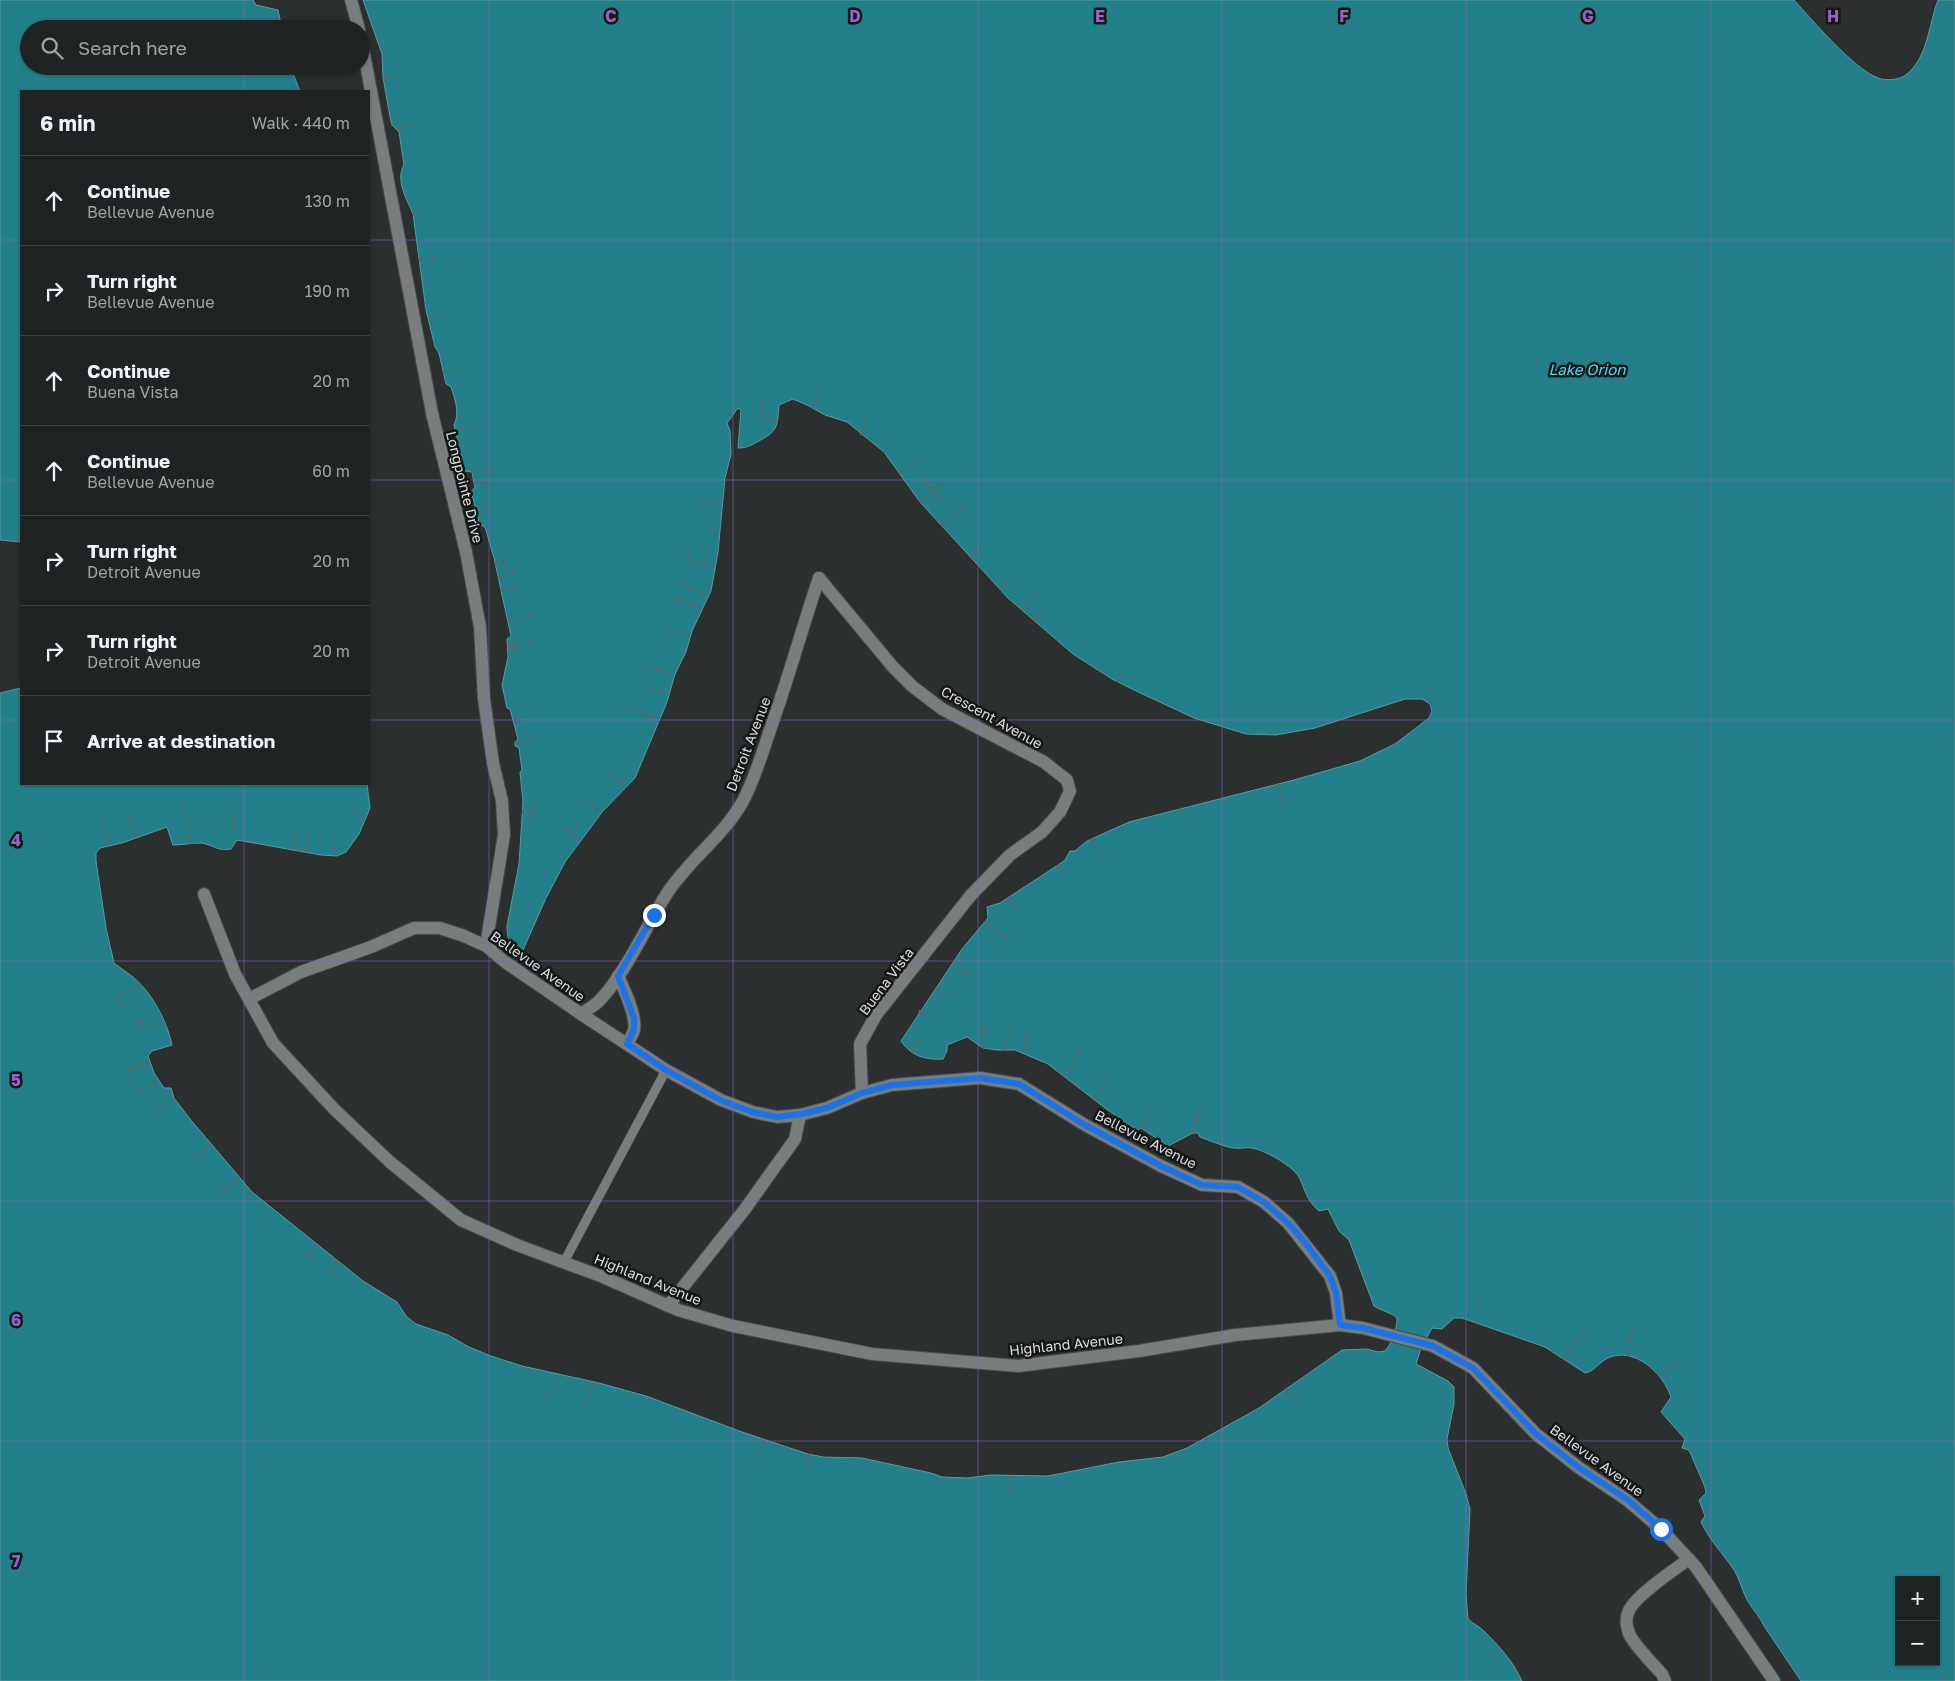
<!DOCTYPE html>
<meta charset="utf-8">
<style>
:root{--surface:#202324;--page:#2d2f31;--text:#f1f3f6;--muted:#a2a4a6;--line:#3d4041}
body{margin:0;font-family:"Golos Text",sans-serif;background:var(--page);color:var(--text)}
.controls{position:absolute;right:15px;bottom:15px;display:grid;overflow:hidden;border-radius:0px;box-shadow:0 1px 4px #0004}
.controls button{width:45px;height:45px;display:grid;place-items:center;padding:0;border:0;border-bottom:1px solid var(--line);background:var(--surface);color:var(--text);font:25px sans-serif}
.stop{position:absolute;width:15px;height:15px;margin:-11px;border:4px solid #1a73e8;border-radius:50%;background:#fff}
.stop.end{background:#1a73e8;border-color:#fff;box-shadow:0 1px 5px #0008}
.list{margin:0;padding:0;list-style:none}
h2{display:flex;justify-content:space-between;align-items:center;height:65px;margin:0;padding:0 20px;font-size:21px}
h2 small{font-size:16px;font-weight:400;color:var(--muted)}
.list li{display:grid;grid-template-columns:32px 1fr auto;gap:15px;align-items:center;box-sizing:border-box;height:90px;padding:0 20px;border-top:1px solid var(--line)}
.list b{display:block;font-size:19px;white-space:nowrap}
.list p{margin:0;font-size:16px;white-space:nowrap;color:var(--muted)}
.list em{font-size:16px;font-style:normal;color:var(--muted)}
.icon{flex:none;width:28px;height:28px;fill:none;stroke:currentColor;stroke-width:2;stroke-linecap:round;stroke-linejoin:round}
.map{position:relative;flex:none;width:1955px;height:1681px;overflow:hidden}
.search{position:absolute;background:var(--surface);box-shadow:0 1px 4px #0004;left:20px;top:20px;width:350px;height:55px;display:flex;align-items:center;gap:12px;box-sizing:border-box;padding:0 18px;border-radius:28px;color:var(--muted);font-size:19px}
.panel{position:absolute;background:var(--surface);box-shadow:0 1px 4px #0004;left:20px;top:90px;width:350px;height:695px;border-radius:0px}
.map>svg:first-child{display:block}
.water{fill:#237f89;stroke:#5a9ca3;fill-rule:evenodd}
.lines{fill:none;stroke-linecap:round;stroke-linejoin:round}
.lane-casing{stroke:#474b4c;stroke-width:10}
.street-casing{stroke:#474b4c;stroke-width:14}
.path{stroke:#616566;stroke-width:3;stroke-dasharray:2.5 4;stroke-linecap:butt}
.lane{stroke:#787d7d;stroke-width:9}
.street{stroke:#787d7d;stroke-width:12}
.route{stroke:#1a73e8;stroke-width:6}
.grid{fill:none;stroke:#9862c9;stroke-width:1;stroke-opacity:0.55}
.labels{text-anchor:middle;dominant-baseline:central;stroke-width:5;stroke-linejoin:round;paint-order:stroke}
.street-label{font-size:14px;fill:#dcdfe0;stroke:#151717}
.water-label{font-size:15px;font-style:italic;fill:#38e4f7;stroke:#151717}
.grid-label{font-size:16px;text-anchor:middle;font-weight:bold;fill:#9862c9;stroke:#151717;stroke-width:5;stroke-linejoin:round;paint-order:stroke}
</style>
<div class="map">
<svg width="1955" height="1681" viewBox="0 0 1955 1681">
<rect width="100%" height="100%" fill="#2b2f30"/>
<!-- water -->
<g class="water">
<polygon points="0,0 253,0 256,5 278,10 282,29 29,29 29,66 290,66 300,91 21,91 21,542 0,540"/>
<path d="M 363,0 L 1794,0 C 1812,20 1854,69 1878,78 C 1887,81 1900,80 1907,74 C 1928,57 1929,23 1938,0 L 1955,0 L 1955,1681 L 1801,1681 L 1764,1626 C 1760,1617 1754,1611 1749,1603 C 1742,1592 1740,1578 1732,1567 C 1722,1553 1709,1539 1701,1522 L 1705,1516 L 1699,1500 L 1706,1493 L 1705,1487 L 1689,1450 L 1682,1448 L 1685,1439 L 1661,1412 L 1671,1397 C 1663,1373 1634,1346 1608,1358 C 1599,1362 1594,1372 1585,1373 L 1545,1347 L 1462,1318 L 1454,1318 L 1442,1329 L 1432,1328 L 1421,1348 L 1416,1364 L 1448,1381 L 1454,1387 L 1454,1404 L 1447,1439 L 1448,1448 L 1466,1494 L 1470,1509 L 1466,1594 L 1468,1619 C 1473,1624 1479,1626 1484,1631 C 1499,1646 1513,1661 1522,1681 L 0,1681 L 0,693 L 21,688 L 21,784 L 367,784 L 370,808 L 359,834 L 346,852 L 337,856 L 321,855 L 237,840 L 231,849 C 218,852 212,844 201,843 C 191,843 182,845 173,845 L 167,827 L 122,843 L 100,848 L 96,853 L 96,861 L 106,928 L 114,963 C 120,968 127,972 133,977 C 152,993 167,1021 172,1045 L 152,1051 L 148,1056 L 154,1073 L 164,1088 L 171,1088 L 174,1098 L 190,1119 L 252,1192 L 363,1281 L 397,1302 L 406,1316 L 416,1324 L 448,1335 L 469,1347 L 491,1356 L 522,1366 L 599,1383 L 646,1396 L 742,1432 L 808,1454 L 823,1457 L 862,1458 L 931,1473 L 942,1477 L 967,1478 L 991,1475 L 1048,1476 L 1119,1462 L 1163,1457 L 1187,1448 L 1259,1408 L 1342,1350 L 1367,1349 L 1378,1352 L 1385,1351 C 1392,1343 1397,1329 1397,1318 C 1391,1312 1381,1311 1374,1306 L 1349,1240 L 1339,1231 L 1328,1209 L 1319,1211 C 1302,1197 1305,1180 1293,1170 C 1283,1161 1266,1151 1252,1148 C 1246,1147 1240,1149 1233,1148 C 1222,1146 1211,1141 1200,1137 L 1198,1133 L 1193,1133 L 1168,1146 L 1141,1128 L 1137,1130 L 1105,1108 L 1048,1064 L 1015,1050 L 997,1050 L 983,1048 L 967,1037 L 947,1045 L 947,1051 L 943,1059 C 925,1060 911,1056 901,1041 L 962,949 L 988,918 L 987,907 L 1000,903 L 1058,865 L 1065,860 L 1070,851 L 1075,851 L 1087,841 L 1129,822 L 1294,780 L 1360,761 L 1395,744 L 1429,718 L 1432,711 L 1430,704 L 1422,699 L 1405,699 L 1315,728 L 1276,735 L 1246,734 L 1194,718 L 1134,690 L 1112,679 L 1073,654 L 1008,598 L 920,502 L 884,452 L 847,422 L 825,415 L 807,405 L 793,399 L 779,405 C 777,428 778,431 757,442 C 750,446 746,448 738,448 L 741,410 L 738,408 L 727,423 L 730,431 L 731,454 L 725,478 L 718,552 L 711,591 L 692,631 L 686,652 L 675,674 L 667,702 L 635,778 L 603,811 L 565,862 L 546,898 L 523,950 L 521,952 C 510,947 507,938 507,926 L 519,864 L 523,802 L 520,772 L 522,770 L 519,748 L 515,746 L 515,742 L 518,739 L 510,709 L 507,708 L 502,685 L 508,657 L 507,639 L 511,636 L 494,558 L 485,527 L 480,525 L 471,491 L 475,488 L 472,472 L 465,471 L 454,425 C 460,413 455,399 451,387 L 446,384 L 439,353 L 435,347 L 426,310 L 413,214 C 407,200 395,180 404,165 L 399,132 L 392,125 L 390,117 L 383,77 L 382,54 ZM 1899,1580 L 1936,1580 L 1936,1662 L 1899,1662 Z"/>
</g>
<g class="lines">
<defs>
<polyline id="lane" points="564,1262 666,1070"/>
<g id="street">
<polyline points="351,0 359,29"/>
<polyline points="361,38 432,413 466,552 480,627 484,699 493,763 502,801 504,835 486,946"/>
<polyline points="204,894 235,974 273,1043 334,1109 390,1162 461,1220 517,1245 603,1277 678,1310 733,1326 872,1354 1018,1366 1139,1351 1235,1335 1340,1325 1363,1328 1433,1346 1473,1368 1536,1434 1578,1467 1627,1500 1661,1529 1696,1567 1774,1681"/>
<path d="M 618,976 C 624,989 637,1016 634,1030 C 633,1035 629,1040 627,1044"/>
<polyline points="249,999 301,972 371,947 414,928 440,928 464,936 486,946 505,962 581,1014 666,1070 721,1100 753,1112 777,1117 800,1115"/>
<path d="M 581,1014 C 587,1010 594,1006 599,1001 C 624,976 647,925 666,895 C 688,860 723,837 743,801 C 755,778 762,754 770,730 C 788,680 802,628 819,578"/>
<polyline points="862,1093 892,1085 980,1078 1019,1084 1085,1125 1161,1166 1202,1185 1238,1187 1264,1202 1288,1223 1330,1276 1336,1293 1340,1325"/>
<polyline points="668,1306 745,1209 795,1139 800,1115 827,1108 862,1093 860,1044 876,1015 971,895 1010,855 1042,832 1060,812 1070,791 1067,780 1044,762 942,709 912,686 893,667 819,578"/>
<path d="M 1665,1681 L 1662,1674 C 1652,1663 1640,1651 1632,1639 C 1627,1632 1625,1620 1628,1613 C 1632,1598 1675,1569 1689,1559"/>
</g>
</defs>
<!-- lane casing -->
<use href="#lane" class="lane-casing"/>
<!-- street casing -->
<use href="#street" class="street-casing"/>
<!-- path -->
<g class="path">
<polyline points="384,80 395,76"/>
<polyline points="398,129 413,125"/>
<polyline points="413,214 424,212"/>
<polyline points="419,260 434,257"/>
<polyline points="429,320 441,317"/>
<polyline points="443,372 466,366"/>
<polyline points="762,401 761,421 777,421"/>
<polyline points="812,408 822,389"/>
<polyline points="455,431 479,426"/>
<polyline points="861,435 869,418"/>
<polyline points="472,472 489,469"/>
<polyline points="900,473 919,460"/>
<polyline points="925,483 940,499"/>
<polyline points="474,484 491,482"/>
<polyline points="698,501 722,501"/>
<polyline points="920,502 945,481"/>
<polyline points="476,514 487,510"/>
<polyline points="941,526 964,507"/>
<polyline points="709,531 720,534"/>
<polyline points="689,552 688,561 716,566"/>
<polyline points="972,557 981,548"/>
<polyline points="495,564 511,560"/>
<polyline points="498,578 515,573"/>
<polyline points="682,585 709,596"/>
<polyline points="1000,589 1008,581"/>
<polyline points="500,590 519,587"/>
<polyline points="676,599 703,609"/>
<polyline points="1022,610 1037,595"/>
<polyline points="508,619 534,615"/>
<polyline points="1033,620 1048,605"/>
<polyline points="669,628 691,638"/>
<polyline points="512,635 515,657"/>
<polyline points="508,647 538,642"/>
<polyline points="650,668 675,674"/>
<polyline points="1117,682 1121,673"/>
<polyline points="649,689 669,694"/>
<polyline points="629,707 659,721"/>
<polyline points="514,721 528,718"/>
<polyline points="515,742 533,737"/>
<polyline points="610,775 626,787"/>
<polyline points="1278,784 1285,808"/>
<polyline points="586,799 602,812"/>
<polyline points="184,804 191,844"/>
<polyline points="1180,808 1185,825"/>
<polyline points="232,809 235,842"/>
<polyline points="353,810 365,822"/>
<polyline points="522,812 533,812 534,802"/>
<polyline points="129,815 136,838"/>
<polyline points="103,821 110,846"/>
<polyline points="532,823 533,812"/>
<polyline points="566,830 581,840"/>
<polyline points="334,835 335,855"/>
<polyline points="1091,839 1104,859"/>
<polyline points="295,849 297,833"/>
<polyline points="306,851 310,831"/>
<polyline points="1058,865 1065,874"/>
<polyline points="1006,900 1018,908"/>
<polyline points="985,922 1012,942"/>
<polyline points="954,962 972,975"/>
<polyline points="936,989 949,994"/>
<polyline points="124,1008 117,998 140,983"/>
<polyline points="919,1011 927,1016"/>
<polyline points="139,1021 141,1028 164,1023"/>
<polyline points="983,1048 984,1028"/>
<polyline points="1003,1050 1011,1023"/>
<polyline points="913,1053 916,1044 923,1038"/>
<polyline points="1024,1053 1030,1028"/>
<polyline points="1065,1076 1083,1050"/>
<polyline points="131,1077 129,1070 149,1062"/>
<polyline points="136,1092 159,1081"/>
<polyline points="1094,1099 1107,1081"/>
<polyline points="155,1111 174,1098"/>
<polyline points="1141,1127 1152,1110"/>
<polyline points="1193,1133 1200,1112"/>
<polyline points="193,1159 211,1144"/>
<polyline points="219,1195 240,1179"/>
<polyline points="307,1258 317,1245"/>
<polyline points="329,1274 338,1262"/>
<polyline points="1475,1322 1483,1293"/>
<polyline points="1628,1356 1633,1326"/>
<polyline points="1564,1359 1587,1328"/>
<polyline points="1659,1376 1680,1360"/>
<polyline points="1286,1388 1301,1405"/>
<polyline points="547,1396 553,1373"/>
<polyline points="584,1404 595,1382"/>
<polyline points="758,1454 765,1439"/>
<polyline points="807,1462 808,1454"/>
<polyline points="1010,1476 1012,1498"/>
<polyline points="1704,1512 1710,1509"/>
</g>
<!-- lane -->
<use href="#lane" class="lane"/>
<!-- street -->
<use href="#street" class="street"/>
</g>
<g class="lines">
<!-- route -->
<polyline class="route" points="654,915 618,976 634,1018 634,1029 627,1044 666,1070 720,1100 752,1112 777,1117 800,1114 827,1108 862,1093 892,1085 980,1078 1019,1084 1085,1125 1161,1166 1202,1185 1238,1187 1264,1202 1288,1223 1304,1241 1330,1276 1336,1293 1340,1325 1363,1328 1433,1346 1473,1368 1536,1434 1578,1467 1628,1500 1661,1529"/>
</g>
<!-- grid -->
<path class="grid" d="M 244,0 L 244,29M 489,0 L 489,1681M 733,0 L 733,1681M 978,0 L 978,1681M 1222,0 L 1222,1681M 1466,0 L 1466,1681M 1711,0 L 1711,1681M 244,66 L 244,91M 0,240 L 21,240M 369,240 L 1955,240M 0,480 L 21,480M 369,480 L 1955,480M 0,720 L 21,720M 369,720 L 1955,720M 244,784 L 244,1681M 0,961 L 1955,961M 0,1201 L 1955,1201M 0,1441 L 1955,1441"/>
<g class="labels">
<!-- street labels -->
<g class="street-label">
<text transform="translate(465 487) rotate(76)">Longpointe Drive</text>
<text transform="translate(992 717) rotate(29)">Crescent Avenue</text>
<text transform="translate(748 744) rotate(-69)">Detroit Avenue</text>
<text transform="translate(538 966) rotate(35)">Bellevue Avenue</text>
<text transform="translate(886 981) rotate(-53)">Buena Vista</text>
<text transform="translate(1146 1139) rotate(27)">Bellevue Avenue</text>
<text transform="translate(648 1279) rotate(22)">Highland Avenue</text>
<text transform="translate(1066 1344) rotate(-6)">Highland Avenue</text>
<text transform="translate(1597 1460) rotate(36)">Bellevue Avenue</text>
</g>
<!-- water labels -->
<g class="water-label">
<text x="1587" y="369">Lake Orion</text>
</g>
</g>
<g class="grid-label">
<text x="611" y="22">C</text>
<text x="855" y="22">D</text>
<text x="1100" y="22">E</text>
<text x="1344" y="22">F</text>
<text x="1588" y="22">G</text>
<text x="1833" y="22">H</text>
<text x="16" y="846">4</text>
<text x="16" y="1086">5</text>
<text x="16" y="1326">6</text>
<text x="16" y="1567">7</text>
</g>
</svg>
<div class="controls">
<button>+</button>
<button>−</button>
</div>
<div class="stop" style="left:1661px;top:1529px"></div>
<div class="stop end" style="left:654px;top:915px"></div>
<div class="search"><svg class="icon" aria-label="search" viewBox="0 0 24 24"><circle cx="10" cy="10" r="6"/><path d="M15 15l6 6"/></svg>Search here</div>
<section class="panel">
<h2>6 min<small>Walk · 440 m</small></h2>
<ul class="list">
<li><svg class="icon" aria-label="ahead" viewBox="0 0 24 24"><path d="M12 20V5M6 11l6-6 6 6"/></svg><div><b>Continue</b><p>Bellevue Avenue</p></div><em>130 m</em></li>
<li><svg class="icon" aria-label="right" viewBox="0 0 24 24"><path d="M7 20v-9h11M14 6l5 5-5 5"/></svg><div><b>Turn right</b><p>Bellevue Avenue</p></div><em>190 m</em></li>
<li><svg class="icon" aria-label="ahead" viewBox="0 0 24 24"><path d="M12 20V5M6 11l6-6 6 6"/></svg><div><b>Continue</b><p>Buena Vista</p></div><em>20 m</em></li>
<li><svg class="icon" aria-label="ahead" viewBox="0 0 24 24"><path d="M12 20V5M6 11l6-6 6 6"/></svg><div><b>Continue</b><p>Bellevue Avenue</p></div><em>60 m</em></li>
<li><svg class="icon" aria-label="right" viewBox="0 0 24 24"><path d="M7 20v-9h11M14 6l5 5-5 5"/></svg><div><b>Turn right</b><p>Detroit Avenue</p></div><em>20 m</em></li>
<li><svg class="icon" aria-label="right" viewBox="0 0 24 24"><path d="M7 20v-9h11M14 6l5 5-5 5"/></svg><div><b>Turn right</b><p>Detroit Avenue</p></div><em>20 m</em></li>
<li><svg class="icon" aria-label="arrive" viewBox="0 0 24 24"><path d="M6 21V4h12l-3 4 3 4H6"/></svg><div><b>Arrive at destination</b></div></li>
</ul>
</section>
</div>
